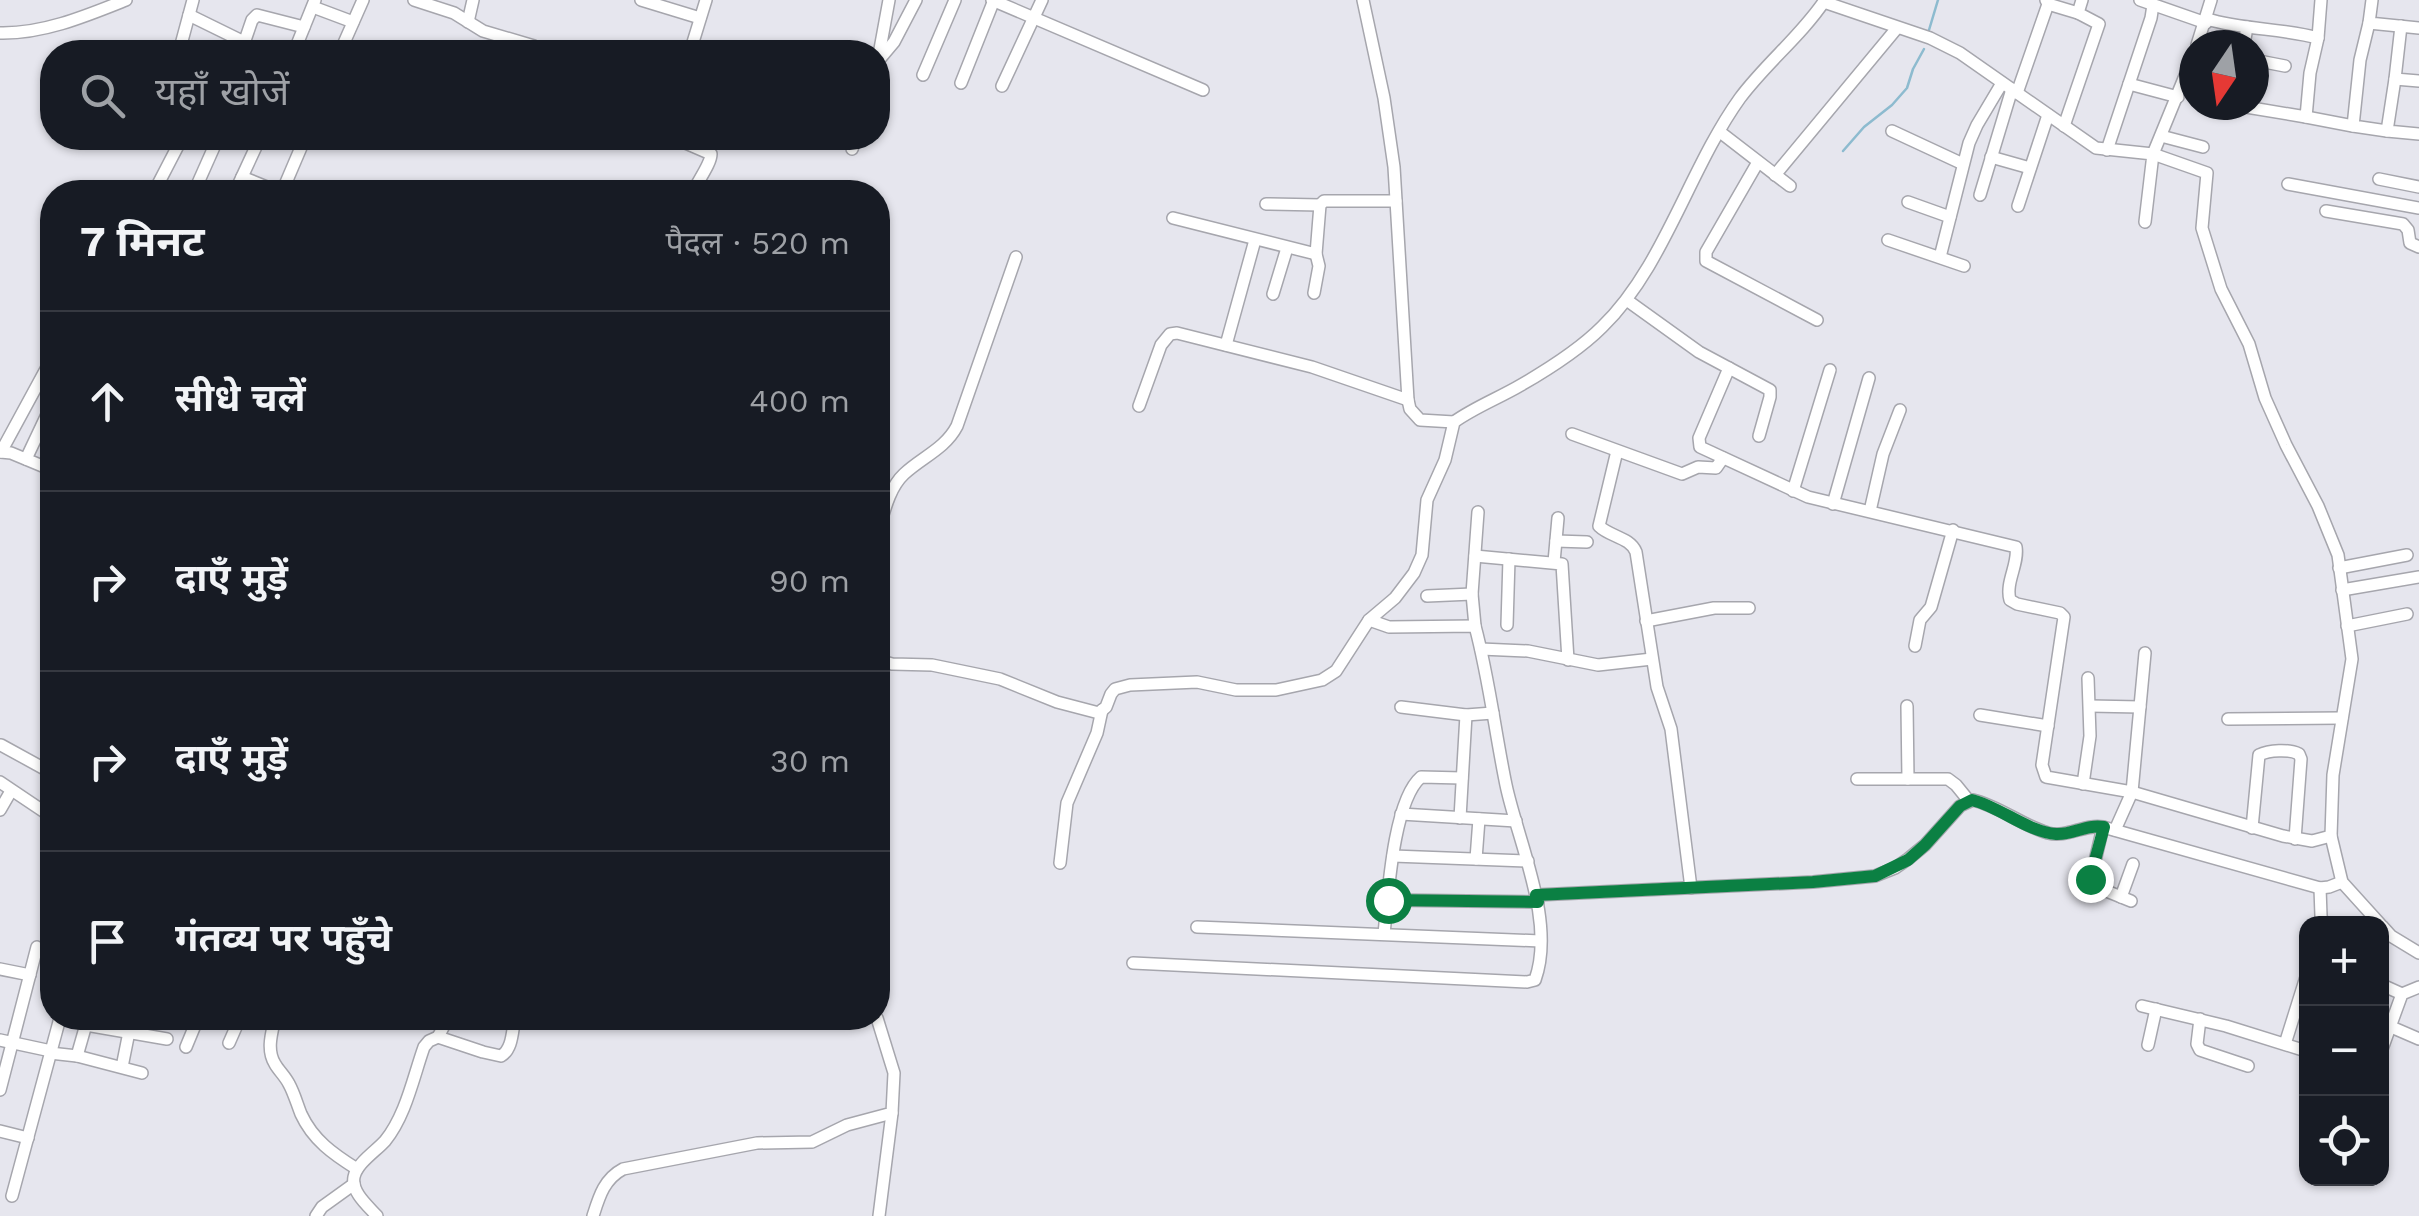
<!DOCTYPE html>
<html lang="hi">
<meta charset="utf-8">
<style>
:root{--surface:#171b24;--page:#20242c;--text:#f1f3f6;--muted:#9ea1a6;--line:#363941}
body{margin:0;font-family:"Work Sans","Noto Sans Devanagari",sans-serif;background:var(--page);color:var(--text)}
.controls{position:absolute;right:30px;bottom:30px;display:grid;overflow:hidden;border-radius:20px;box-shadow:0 2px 8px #0004}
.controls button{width:90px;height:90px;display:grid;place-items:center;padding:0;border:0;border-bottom:2px solid var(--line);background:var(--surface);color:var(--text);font:50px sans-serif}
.compass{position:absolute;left:2179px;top:30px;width:90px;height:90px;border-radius:50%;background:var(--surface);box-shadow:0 2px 8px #0004;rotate:193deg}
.stop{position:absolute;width:30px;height:30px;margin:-22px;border:8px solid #0b8043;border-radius:50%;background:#fff}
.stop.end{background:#0b8043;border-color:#fff;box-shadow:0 2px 10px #0008}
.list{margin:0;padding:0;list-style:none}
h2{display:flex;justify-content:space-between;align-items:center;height:130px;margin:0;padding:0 40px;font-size:42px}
h2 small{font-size:32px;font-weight:400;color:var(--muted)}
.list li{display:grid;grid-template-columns:65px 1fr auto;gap:30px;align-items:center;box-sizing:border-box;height:180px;padding:0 40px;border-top:2px solid var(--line)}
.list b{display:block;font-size:38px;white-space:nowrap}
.list em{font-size:32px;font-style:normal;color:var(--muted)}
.icon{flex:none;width:55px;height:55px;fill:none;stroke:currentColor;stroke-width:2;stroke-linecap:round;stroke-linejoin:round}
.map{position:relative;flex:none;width:2419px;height:1216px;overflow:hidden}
.search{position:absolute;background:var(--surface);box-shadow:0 2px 8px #0004;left:40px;top:40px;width:850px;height:110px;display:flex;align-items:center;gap:25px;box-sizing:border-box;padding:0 35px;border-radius:40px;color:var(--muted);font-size:38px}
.panel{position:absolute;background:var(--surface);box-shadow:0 2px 8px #0004;left:40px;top:180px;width:850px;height:850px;border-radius:40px}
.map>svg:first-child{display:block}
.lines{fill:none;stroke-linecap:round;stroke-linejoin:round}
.stream{stroke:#8dbbcf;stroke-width:2.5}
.minor-casing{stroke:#a6a6ad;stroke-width:14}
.minor{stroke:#fff;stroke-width:11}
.route{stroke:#0b8043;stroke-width:12}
</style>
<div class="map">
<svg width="2419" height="1216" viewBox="0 0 2419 1216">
<rect width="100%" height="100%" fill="#e6e6ee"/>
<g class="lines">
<!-- stream -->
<g class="stream">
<polyline points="1929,30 1938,0"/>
<polyline points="1843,151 1864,127 1892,105 1907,88 1913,69 1924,49"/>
</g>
<defs>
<g id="minor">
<polyline points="414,0 454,13 483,31 534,46"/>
<polyline points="641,0 700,18"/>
<polyline points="992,0 1203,90"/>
<polyline points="1363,0 1384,98 1394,167 1408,400 1410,409 1420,420 1454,422"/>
<polyline points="2140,0 2206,23"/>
<polyline points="2372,0 2369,23 2419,28"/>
<polyline points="1824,2 1930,38 1960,53 2096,148 2153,154 2145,222"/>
<polyline points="2048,4 2078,13"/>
<polyline points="313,7 353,22"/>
<polyline points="189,15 244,42"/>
<path d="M 2207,19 C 2243,30 2282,28 2318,38 L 2321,0"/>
<polyline points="468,22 473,0"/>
<polyline points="2369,23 2360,60 2353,126 2387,131"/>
<polyline points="2401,26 2395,79 2419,81"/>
<path d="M 0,33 C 43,34 86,16 126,0"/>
<polyline points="2197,45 2211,0"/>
<polyline points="2244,45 2247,27"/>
<polyline points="179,52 193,0"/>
<polyline points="241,52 252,20 257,15 304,27"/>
<polyline points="294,52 315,0"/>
<polyline points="340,52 363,0"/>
<polyline points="690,52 706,0"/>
<polyline points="2194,54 2153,154 2207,173 2202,228 2221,289 2249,344 2265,398 2286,445 2318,506 2338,555 2352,659 2333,775 2331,836 2342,882 2380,924"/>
<polyline points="878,60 889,0"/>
<polyline points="2254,60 2285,66"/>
<polyline points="878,61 894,42 916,0"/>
<polyline points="923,75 955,0"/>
<polyline points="2395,79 2387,131 2419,134"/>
<polyline points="961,83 994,0"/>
<polyline points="2129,84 2178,97"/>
<polyline points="1002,86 1042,0"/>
<polyline points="2017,93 2048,4 2046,0"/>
<polyline points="2234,105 2306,117 2310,73 2318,38"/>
<polyline points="2306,117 2353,126"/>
<polyline points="2064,126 2099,24 2078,13 2082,0"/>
<polyline points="1892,131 1963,164"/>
<polyline points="1720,132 1790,186"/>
<polyline points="2161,136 2203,147"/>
<polyline points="501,138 506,138"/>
<path d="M 674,138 L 711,154 C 711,164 697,182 693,192"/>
<polyline points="852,149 856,138"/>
<polyline points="2107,150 2151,18 2153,5"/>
<polyline points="1991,157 2030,168"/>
<polyline points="1758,162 1706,252 1706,261 1817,320"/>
<polyline points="1775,175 1897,28"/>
<polyline points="242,177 279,192"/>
<polyline points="2379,179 2419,187"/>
<polyline points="2288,184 2419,208"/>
<polyline points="154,192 182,138"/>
<polyline points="194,192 218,138"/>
<polyline points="235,192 260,138"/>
<polyline points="282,192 305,138"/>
<polyline points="1980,195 2012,89"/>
<polyline points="1908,202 1950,217"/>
<polyline points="1266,204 1320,205"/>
<polyline points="2018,206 2048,115"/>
<polyline points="2326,211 2403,224 2408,230 2410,243 2419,247"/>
<polyline points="1173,218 1316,254 1320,205 1324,201 1396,201"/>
<polyline points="1888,240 1964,266"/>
<polyline points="1940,257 1969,143 1977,125 2002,83"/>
<polyline points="1314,293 1319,266 1316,254"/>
<polyline points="1273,294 1287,248"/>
<polyline points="1628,301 1699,352 1770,390 1770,397 1759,436"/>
<polyline points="1226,345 1255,240"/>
<path d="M 1729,368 L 1699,438 L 1700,447 L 1808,497 L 2016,547 C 2019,564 2005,582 2010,600 L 2017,604 L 2060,613 L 2064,617 L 2042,765 L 2046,777 L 2132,792 L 2283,836 L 2312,841 L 2331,836"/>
<polyline points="1139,406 1161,345 1170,334 1177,333 1312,367 1408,400"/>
<polyline points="1572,434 1682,474 1698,467 1716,468 1723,458"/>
<path d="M 1617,451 L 1599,526 C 1610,537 1630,537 1636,552 L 1657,687 L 1671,729 L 1691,888"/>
<polyline points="0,452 11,453 52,470"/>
<polyline points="1,452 52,358"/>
<polyline points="26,459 52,404"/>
<polyline points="1793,491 1830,370"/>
<polyline points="1833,504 1869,378"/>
<polyline points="1870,511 1883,454 1900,410"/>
<path d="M 878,532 C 884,512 889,488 904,474 C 922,457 945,449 957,426 L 1016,257"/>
<polyline points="1556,541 1587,542"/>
<polyline points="1475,556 1562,564 1568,660"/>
<polyline points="1554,562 1558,518"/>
<polyline points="2339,568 2407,555"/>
<polyline points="2342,590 2419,577"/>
<polyline points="1427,596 1472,594"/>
<polyline points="1646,621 1714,608 1749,608"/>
<polyline points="1507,625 1509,559"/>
<polyline points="1475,626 1472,594 1478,512"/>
<polyline points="2347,626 2407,614"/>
<polyline points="1915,646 1920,620 1931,607 1953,530"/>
<polyline points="1481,649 1528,651 1598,665 1652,659"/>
<path d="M 878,660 L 892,664 L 932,665 L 1000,679 L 1057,702 L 1099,713 L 1106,707 L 1111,694 L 1115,689 L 1130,685 L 1197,682 L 1236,690 L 1276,690 L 1322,680 L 1336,671 L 1369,620 L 1395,598 L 1414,573 L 1422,555 L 1427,500 L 1445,460 L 1454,422 C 1475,407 1499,398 1521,385 C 1547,370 1581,348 1602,327 C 1664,267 1689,169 1740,98 C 1766,63 1801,36 1825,0"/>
<polyline points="1907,706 1908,779"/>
<polyline points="2090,706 2140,707"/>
<polyline points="1401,707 1466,715 1493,713"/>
<polyline points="1980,715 2048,726"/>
<polyline points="2228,719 2342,718"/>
<polyline points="1,745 52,773"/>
<polyline points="1857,779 1948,779 1956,785 1969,801"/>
<polyline points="0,782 52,817"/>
<polyline points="2083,784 2090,736 2088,678"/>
<polyline points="0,810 11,791"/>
<polyline points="1401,814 1516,821"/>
<polyline points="1460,818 1466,715"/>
<polyline points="2103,827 2090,882 2094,886 2131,901"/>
<path d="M 2252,828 L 2259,755 C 2269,750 2289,749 2299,754 L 2301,759 L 2295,839"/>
<polyline points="2115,830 2132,792 2145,653"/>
<polyline points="1393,856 1528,861"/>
<polyline points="1476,859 1479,819"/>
<polyline points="1060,863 1067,803 1097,733 1102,710"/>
<polyline points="2320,888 2321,916 2323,924"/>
<path d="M 1536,895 L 1813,882 L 1875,876 L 1895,868 L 1908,859 L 1925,845 L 1960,806 L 1973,800 C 1999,806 2021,825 2048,833 C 2067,838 2084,824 2103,827 L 2320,888 L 2329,887 L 2342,882"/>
<polyline points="2121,897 2133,864"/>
<polyline points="1388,900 1538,902"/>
<polyline points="2382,926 2391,936 2419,953"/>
<polyline points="1197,927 1540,941"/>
<path d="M 1384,934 C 1388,896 1393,801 1421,777 L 1462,778"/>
<path d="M 1133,963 L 1527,982 L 1535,980 C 1556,922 1518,842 1506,785 C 1495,732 1489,678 1475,626 L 1389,627 L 1369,620"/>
<polyline points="0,969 30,975"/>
<polyline points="2382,985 2402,994"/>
<polyline points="2142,1006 2226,1026 2306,1051"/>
<path d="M 275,1018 C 272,1032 266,1050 275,1064 C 279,1071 285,1076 289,1084 C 294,1093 297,1104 301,1114 C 313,1140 333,1154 357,1169"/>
<polyline points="2200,1019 2197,1044 2200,1050 2248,1066"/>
<polyline points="2382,1023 2419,1039"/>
<polyline points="86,1025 167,1039"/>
<polyline points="438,1037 448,1018"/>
<polyline points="0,1040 51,1051"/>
<polyline points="229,1043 240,1018"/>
<polyline points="2285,1044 2306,977"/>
<polyline points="2148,1045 2156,1009"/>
<polyline points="186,1047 198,1018"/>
<polyline points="2382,1049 2402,994 2419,987"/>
<polyline points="50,1053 77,1056 87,1021"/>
<polyline points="77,1056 142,1073"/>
<polyline points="122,1067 129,1032"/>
<polyline points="0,1090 37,947"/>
<polyline points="0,1131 28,1138"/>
<polyline points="12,1196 60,1018"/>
<polyline points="316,1216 322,1207 354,1184"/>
<path d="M 377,1216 C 368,1206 351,1192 354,1177 C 357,1163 376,1151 385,1141 C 406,1115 413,1078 424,1047 L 429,1041 L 438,1037 L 483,1052 L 501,1056 C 513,1049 512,1030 515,1018"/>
<path d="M 593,1216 C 599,1197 604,1179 623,1169 L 757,1143 L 812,1142 L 847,1125 L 892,1113 L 894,1073 L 877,1018"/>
<polyline points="879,1216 892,1113"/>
</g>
</defs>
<!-- minor casing -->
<use href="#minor" class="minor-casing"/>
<!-- minor -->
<use href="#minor" class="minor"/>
</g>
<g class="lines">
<!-- route -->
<path class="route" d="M 1388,900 L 1538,902 L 1536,895 L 1813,882 L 1875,876 L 1908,860 L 1925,845 L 1960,806 L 1972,800 C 2000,807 2028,832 2056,834 C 2073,835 2086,824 2104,827 L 2090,879"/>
</g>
</svg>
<div class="controls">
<button>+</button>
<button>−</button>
<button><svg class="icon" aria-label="locate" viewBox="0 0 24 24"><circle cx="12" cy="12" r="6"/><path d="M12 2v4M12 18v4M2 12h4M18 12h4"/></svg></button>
</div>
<svg class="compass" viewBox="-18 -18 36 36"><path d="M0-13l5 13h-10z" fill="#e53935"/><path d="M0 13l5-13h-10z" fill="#9ea1a6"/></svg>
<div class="stop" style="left:1388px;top:900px"></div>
<div class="stop end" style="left:2090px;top:879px"></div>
<div class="search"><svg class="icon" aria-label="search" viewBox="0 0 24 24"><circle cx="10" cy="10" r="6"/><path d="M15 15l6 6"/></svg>यहाँ खोजें</div>
<section class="panel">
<h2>7 मिनट<small>पैदल · 520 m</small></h2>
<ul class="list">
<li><svg class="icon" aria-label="ahead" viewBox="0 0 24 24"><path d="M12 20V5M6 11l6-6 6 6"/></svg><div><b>सीधे चलें</b></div><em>400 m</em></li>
<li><svg class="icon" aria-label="right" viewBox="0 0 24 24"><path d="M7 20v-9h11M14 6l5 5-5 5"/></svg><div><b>दाएँ मुड़ें</b></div><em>90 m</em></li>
<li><svg class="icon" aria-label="right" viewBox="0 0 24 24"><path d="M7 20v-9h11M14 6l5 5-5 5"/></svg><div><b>दाएँ मुड़ें</b></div><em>30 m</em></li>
<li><svg class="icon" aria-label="arrive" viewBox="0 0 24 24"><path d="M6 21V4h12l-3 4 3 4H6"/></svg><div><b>गंतव्य पर पहुँचे</b></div></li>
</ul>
</section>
</div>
